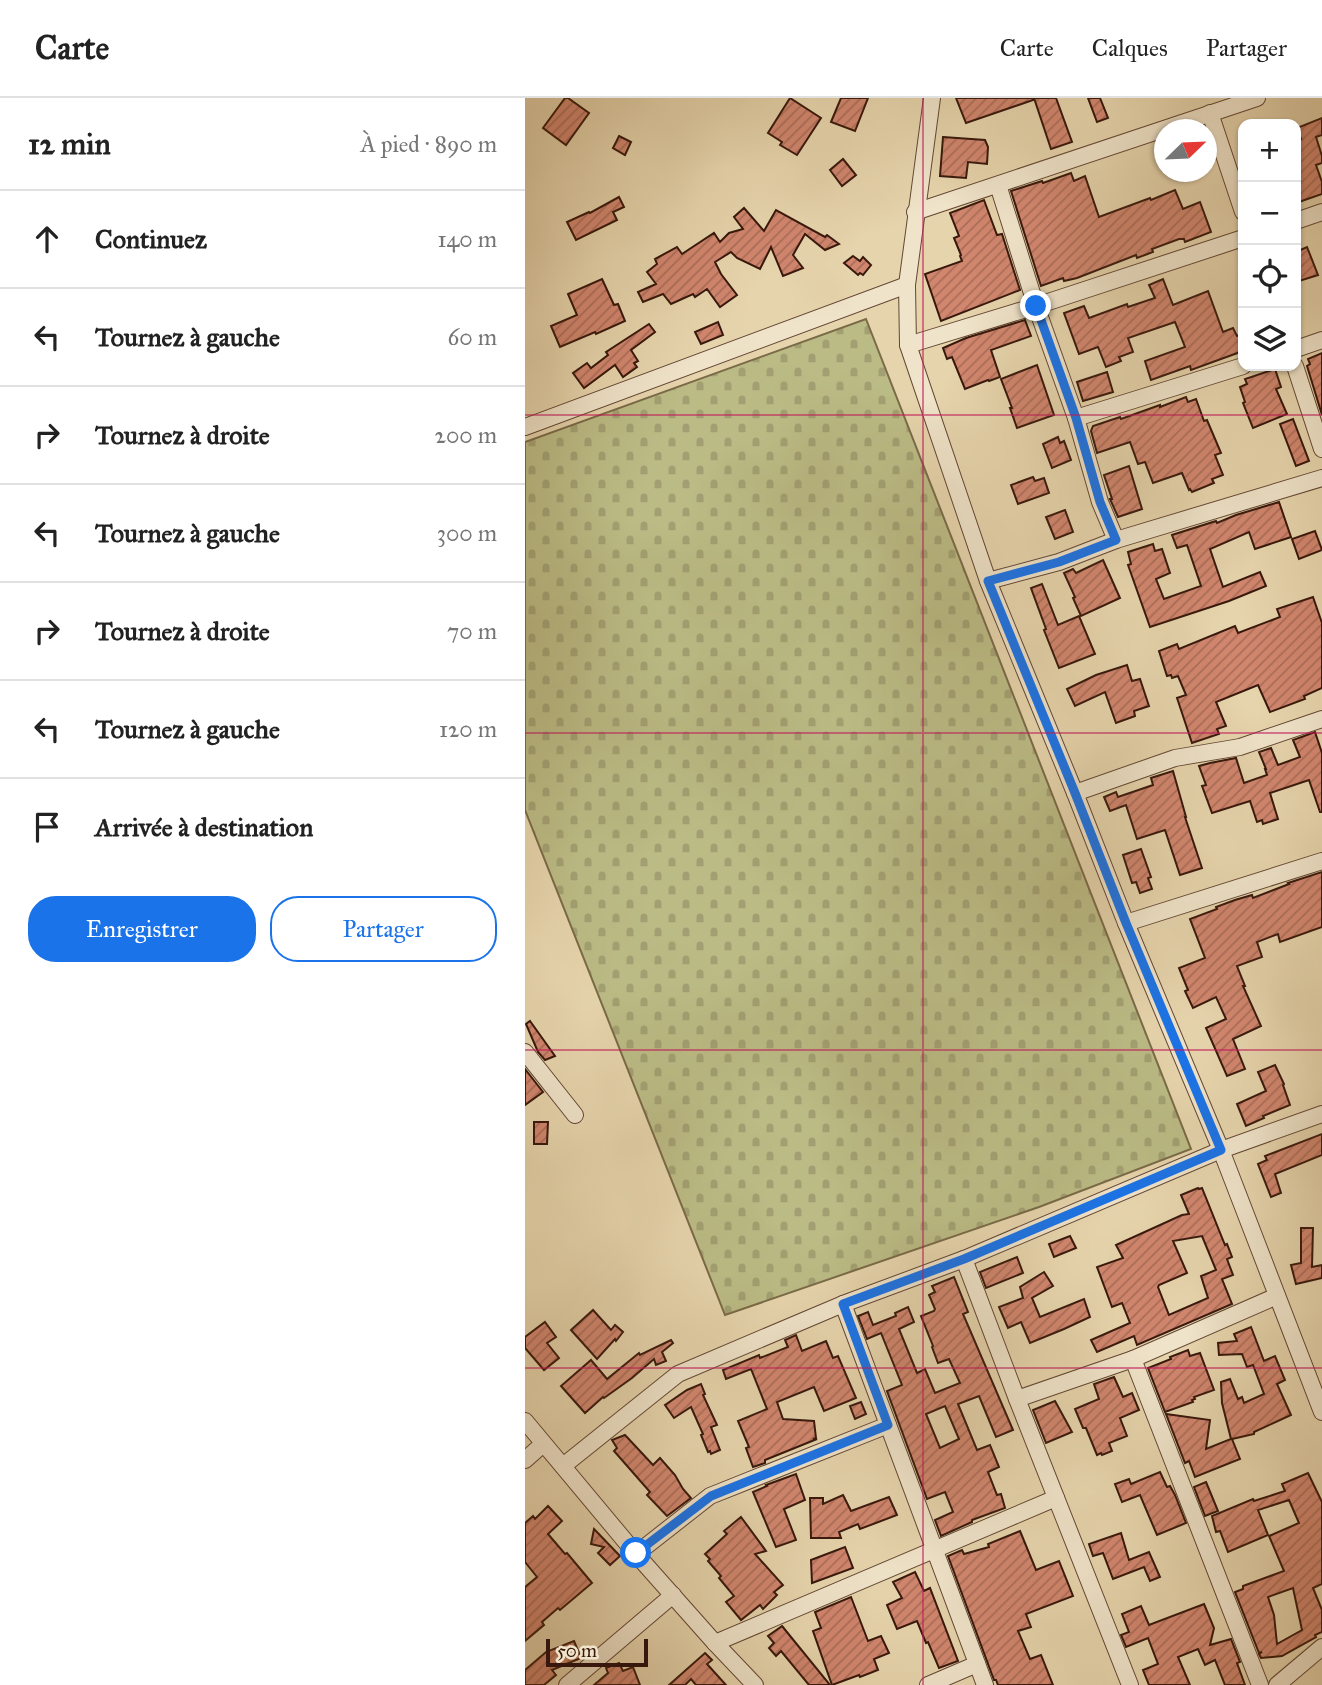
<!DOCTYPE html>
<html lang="fr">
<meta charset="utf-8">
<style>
:root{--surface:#fff;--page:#f2f2f2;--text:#222;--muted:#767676;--line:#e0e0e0;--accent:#1a73e8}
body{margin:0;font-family:"IM FELL Great Primer",serif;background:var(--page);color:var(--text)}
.controls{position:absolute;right:21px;top:21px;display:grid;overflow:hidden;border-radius:14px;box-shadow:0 2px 5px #0004}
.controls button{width:63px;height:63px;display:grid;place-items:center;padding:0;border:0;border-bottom:2px solid var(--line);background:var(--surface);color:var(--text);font:35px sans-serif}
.compass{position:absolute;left:629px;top:21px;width:63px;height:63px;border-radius:50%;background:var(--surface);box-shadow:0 2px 5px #0004;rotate:67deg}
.scale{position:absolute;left:21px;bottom:18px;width:102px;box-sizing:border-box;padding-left:7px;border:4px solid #38180c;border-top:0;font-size:19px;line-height:24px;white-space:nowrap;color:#38180c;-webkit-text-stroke:5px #efe3c9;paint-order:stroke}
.stop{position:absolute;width:21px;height:21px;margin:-16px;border:5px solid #1a73e8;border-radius:50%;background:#fff}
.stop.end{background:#1a73e8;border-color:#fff;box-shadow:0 2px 7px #0008}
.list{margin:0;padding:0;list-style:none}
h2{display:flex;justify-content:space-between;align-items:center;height:91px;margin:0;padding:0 28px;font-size:30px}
h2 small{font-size:23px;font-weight:400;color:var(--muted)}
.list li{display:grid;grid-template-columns:46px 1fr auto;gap:21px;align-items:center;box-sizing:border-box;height:98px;padding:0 28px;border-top:2px solid var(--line)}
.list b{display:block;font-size:26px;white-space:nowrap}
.list em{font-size:23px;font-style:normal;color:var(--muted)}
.actions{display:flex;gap:14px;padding:21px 28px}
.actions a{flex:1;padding:16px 0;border:2px solid var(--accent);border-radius:28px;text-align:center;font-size:24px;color:var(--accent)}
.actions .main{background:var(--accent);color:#fff}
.icon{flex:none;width:38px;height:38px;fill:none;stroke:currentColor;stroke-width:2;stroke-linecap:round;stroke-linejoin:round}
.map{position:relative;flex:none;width:797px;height:1587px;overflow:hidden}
header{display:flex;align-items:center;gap:42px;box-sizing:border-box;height:98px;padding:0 35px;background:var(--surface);border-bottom:2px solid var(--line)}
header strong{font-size:33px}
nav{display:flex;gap:38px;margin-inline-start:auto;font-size:24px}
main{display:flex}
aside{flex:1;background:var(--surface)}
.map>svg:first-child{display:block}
.cemetery{fill:url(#cemetery-stones);stroke:#7a6a48;stroke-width:2}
.building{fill:url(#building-hatch);stroke:#38180c;stroke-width:2;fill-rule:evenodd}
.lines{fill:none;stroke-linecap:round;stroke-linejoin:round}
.minor-casing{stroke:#644734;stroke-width:18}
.minor{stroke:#efe3c9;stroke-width:16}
.route{stroke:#1a73e8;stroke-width:9}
.grid{fill:none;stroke:#c2185b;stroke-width:2;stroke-opacity:0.55}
</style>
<header>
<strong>Carte</strong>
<nav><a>Carte</a><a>Calques</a><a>Partager</a></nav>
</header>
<main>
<aside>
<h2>12 min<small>À pied · 890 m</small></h2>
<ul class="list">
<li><svg class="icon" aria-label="ahead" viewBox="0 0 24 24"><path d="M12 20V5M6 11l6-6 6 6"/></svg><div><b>Continuez</b></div><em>140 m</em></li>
<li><svg class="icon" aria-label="left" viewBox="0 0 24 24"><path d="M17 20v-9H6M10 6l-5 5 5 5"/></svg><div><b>Tournez à gauche</b></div><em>60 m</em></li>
<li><svg class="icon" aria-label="right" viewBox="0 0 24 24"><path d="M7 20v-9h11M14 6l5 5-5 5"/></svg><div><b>Tournez à droite</b></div><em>200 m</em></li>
<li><svg class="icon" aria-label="left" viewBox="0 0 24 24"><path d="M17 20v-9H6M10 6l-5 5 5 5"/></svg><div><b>Tournez à gauche</b></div><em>300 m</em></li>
<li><svg class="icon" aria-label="right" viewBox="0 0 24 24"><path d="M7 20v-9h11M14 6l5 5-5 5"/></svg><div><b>Tournez à droite</b></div><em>70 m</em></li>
<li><svg class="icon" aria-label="left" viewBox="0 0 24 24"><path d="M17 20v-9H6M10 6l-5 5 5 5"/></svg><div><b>Tournez à gauche</b></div><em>120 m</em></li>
<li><svg class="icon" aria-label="arrive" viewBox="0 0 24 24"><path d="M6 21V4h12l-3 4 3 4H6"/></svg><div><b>Arrivée à destination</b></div></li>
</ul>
<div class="actions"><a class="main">Enregistrer</a><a>Partager</a></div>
</aside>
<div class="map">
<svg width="797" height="1587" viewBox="0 0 797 1587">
<defs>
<pattern id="cemetery-stones" width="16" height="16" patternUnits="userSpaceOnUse" patternTransform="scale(1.75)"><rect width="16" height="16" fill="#bbbb85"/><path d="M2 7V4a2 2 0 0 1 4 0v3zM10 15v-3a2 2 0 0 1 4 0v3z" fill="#a2a072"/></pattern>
<pattern id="building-hatch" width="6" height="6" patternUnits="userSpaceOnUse" patternTransform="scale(1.75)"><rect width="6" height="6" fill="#d1866e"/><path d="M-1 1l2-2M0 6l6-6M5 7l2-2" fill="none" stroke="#ab6d59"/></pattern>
</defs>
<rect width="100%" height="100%" fill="#e6d4ac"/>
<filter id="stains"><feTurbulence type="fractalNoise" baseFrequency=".00286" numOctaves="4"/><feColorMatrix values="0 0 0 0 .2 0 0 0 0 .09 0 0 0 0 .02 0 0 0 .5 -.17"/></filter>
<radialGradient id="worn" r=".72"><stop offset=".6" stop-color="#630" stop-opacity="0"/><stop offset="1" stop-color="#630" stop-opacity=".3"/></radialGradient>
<!-- cemetery -->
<polygon class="cemetery" points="341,221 666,1051 514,1109 200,1217 0,712 0,344"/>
<!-- building -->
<g class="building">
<polygon points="40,0 43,0 64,15 41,47 18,30"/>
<polygon points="265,0 296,20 272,57 255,47 257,44 243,35"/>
<polygon points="316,0 343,0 330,33 306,24"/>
<polygon points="431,0 508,0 508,2 441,25"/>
<polygon points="509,0 531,0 547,44 526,51"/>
<polygon points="563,0 575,0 583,20 572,24"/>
<polygon points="797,20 797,37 791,39 797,58 797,65 791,67 797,84 797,96 771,105 771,43 776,41 772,30"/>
<polygon points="94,38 106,44 100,57 88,50"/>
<polygon points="418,39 460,42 463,49 462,66 443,64 441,80 415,78"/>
<polygon points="318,61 331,77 317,88 305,72"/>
<polygon points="546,75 549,83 560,78 574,119 625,100 626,102 650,92 658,111 675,104 686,134 660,144 659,141 654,141 627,151 628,154 612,160 611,157 552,180 539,183 538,180 516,188 486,93 517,83 518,85"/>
<polygon points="94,99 99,109 88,114 92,122 51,142 42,124 64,114 65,115"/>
<polygon points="459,102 472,137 477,136 495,192 416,223 400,176 437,163 435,158 436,157 429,140 434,138 425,115"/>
<polygon points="219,110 239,133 251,112 300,139 302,137 314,146 300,152 280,136 268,157 278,170 258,178 246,149 235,171 212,160 206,154 190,164 196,176 212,197 195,209 182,191 170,199 168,196 146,206 138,196 118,204 113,194 131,186 122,174 132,166 130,161 152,149 157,156 189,135 195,144 204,135 218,131 209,119"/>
<polygon points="782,149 793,177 771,184 771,154"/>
<polygon points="328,158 335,163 338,159 346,167 338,177 335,175 333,177 319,165"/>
<polygon points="77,181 89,207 93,206 100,223 71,236 70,234 35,249 26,228 52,217 43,196"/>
<polygon points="638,181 648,207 683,193 698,234 708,230 712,238 718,235 718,253 666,272 665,268 626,282 620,263 660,249 650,224 603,240 608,254 594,259 596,263 581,269 573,249 554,256 539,215 559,208 564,220 602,206 603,209 630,200 624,187"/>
<polygon points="500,222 506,238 466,252 475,279 464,283 463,282 440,291 427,259 422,261 418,250 441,240"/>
<polygon points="193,224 198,237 176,246 170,234"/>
<polygon points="124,226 130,234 106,252 113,263 109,265 112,269 98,279 90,267 59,290 48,275 62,265 66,270 83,257 81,254"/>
<polygon points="797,255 797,317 782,268 785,266 783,261"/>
<polygon points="512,267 529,317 492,330 485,310 487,310 476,281"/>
<polygon points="750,271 756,289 751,291 762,316 728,330 718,305 720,304 715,289 722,286 720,281"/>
<polygon points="582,274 588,294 558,303 552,284"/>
<polygon points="661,299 663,304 671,301 679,323 682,322 696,355 690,357 698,377 687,381 689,385 667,394 665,391 664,392 657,375 628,385 620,364 613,366 605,344 572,355 566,333 568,328 595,319 596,321 635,307 635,309"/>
<polygon points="768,321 784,363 771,368 755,326"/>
<polygon points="533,339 535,345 539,343 546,362 527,370 518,346"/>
<polygon points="604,368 617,411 593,419 585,401 587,401 579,377"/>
<polygon points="508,379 510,383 519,380 524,395 493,406 486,387"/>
<polygon points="754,404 766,439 730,451 724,434 685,451 698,489 735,474 741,488 704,503 625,529 603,467 606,466 603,454 628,446 630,453 637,451 645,475 631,481 639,501 676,488 662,447 652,450 647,437 691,423 692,425 711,417"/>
<polygon points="540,412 548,434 530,441 521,419"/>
<polygon points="790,433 797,452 774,461 767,441"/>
<polygon points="578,462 595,500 556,518 548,500 550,499 539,475 548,471 551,475"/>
<polygon points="517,486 533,527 554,518 570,556 534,570 519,532 521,531 506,490"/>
<polygon points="788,499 797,525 797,590 779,598 780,601 745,614 733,587 691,604 701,628 692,631 694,636 667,645 652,600 661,597 653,578 647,580 646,577 642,578 634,553 652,546 654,551 710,528 713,535 755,519 752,511"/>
<polygon points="602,567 607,583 615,581 624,608 609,613 610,618 591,625 580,594 550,608 542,591 571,577"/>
<polygon points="790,634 797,655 797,714 795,714 784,682 745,695 753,721 738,726 737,722 732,724 725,703 687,715 677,688 681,687 674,668 685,665 711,660 719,685 742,677 740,671 741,671 734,654 746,650 753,667 775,659 768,642"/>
<polygon points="648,673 661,719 660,719 677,770 655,777 640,732 612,741 601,707 585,713 579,699 591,694 593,699 628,687 626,680"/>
<polygon points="616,751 626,779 623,780 627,791 615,795 611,784 607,785 598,757"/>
<polygon points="797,774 797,829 755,844 753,836 732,844 737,859 712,868 720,888 718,888 736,928 708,941 720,971 702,978 681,930 701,921 691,899 668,910 660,893 663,892 654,870 680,860 665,821 692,811 691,809 710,802 727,797 728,800 764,786 763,785"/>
<polygon points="5,923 30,958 20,962 13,954 1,926"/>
<polygon points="750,967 759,986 758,987 765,1007 738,1018 739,1020 721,1028 712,1006 741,993 733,974"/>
<polygon points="0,971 18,994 0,1007"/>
<polygon points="9,1024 23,1024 22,1046 9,1046"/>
<polygon points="797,1036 797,1057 750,1076 756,1095 746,1099 733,1066 742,1062 740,1058"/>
<path d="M 673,1090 L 674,1091 L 677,1090 L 700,1147 L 702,1146 L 707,1159 L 702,1161 L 708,1177 L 697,1181 L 707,1206 L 612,1247 L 609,1238 L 572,1254 L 566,1242 L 605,1225 L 597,1205 L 587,1209 L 572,1169 L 598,1160 L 591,1147 L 657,1117 L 664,1116 L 656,1097 ZM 677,1138 L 691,1172 L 676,1178 L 683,1200 L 644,1217 L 633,1189 L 634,1187 L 662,1175 L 648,1143 Z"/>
<polygon points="776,1130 788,1130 787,1169 797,1167 797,1180 771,1186 766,1167 776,1165"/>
<polygon points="545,1138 551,1150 529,1159 524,1146"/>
<polygon points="492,1159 498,1175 461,1190 455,1174"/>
<polygon points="519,1174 528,1188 507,1200 515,1219 559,1201 565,1219 539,1231 505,1245 496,1224 483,1230 474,1209 498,1200 495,1189"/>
<path d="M 429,1179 L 443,1214 L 438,1216 L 488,1332 L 471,1339 L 454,1298 L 433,1306 L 452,1352 L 465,1347 L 474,1369 L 463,1374 L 472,1397 L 476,1396 L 480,1410 L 447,1422 L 447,1424 L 416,1438 L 410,1422 L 428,1414 L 420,1394 L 402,1401 L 362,1293 L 377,1287 L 356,1235 L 342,1241 L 333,1218 L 343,1214 L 348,1227 L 371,1218 L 370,1215 L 383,1209 L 389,1224 L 374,1231 L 392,1275 L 400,1271 L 410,1295 L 435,1285 L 424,1261 L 413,1265 L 407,1249 L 408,1248 L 396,1218 L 409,1213 L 410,1211 L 404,1197 L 410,1194 L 407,1188 ZM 420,1308 L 434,1341 L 415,1350 L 401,1316 Z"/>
<polygon points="68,1212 86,1232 90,1227 98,1234 91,1243 90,1241 72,1261 46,1232"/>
<polygon points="20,1224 31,1239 22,1245 34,1260 19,1272 0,1250 0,1239"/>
<polygon points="726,1229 739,1263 750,1258 760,1282 752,1286 766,1317 729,1334 729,1336 707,1341 715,1361 670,1379 664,1363 660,1365 641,1316 685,1322 681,1351 706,1341 697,1305 696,1284 705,1281 713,1301 717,1299 719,1305 739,1296 728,1267 722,1269 717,1256 694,1257 693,1245 712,1243 709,1236"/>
<polygon points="271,1237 277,1253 301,1243 308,1260 313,1258 331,1300 299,1313 289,1289 252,1304 258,1321 289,1323 291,1340 288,1341 292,1341 240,1362 240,1365 228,1369 221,1350 224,1349 213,1323 242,1311 226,1271 201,1281 198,1272 234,1257 235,1260 263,1249 260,1242"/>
<polygon points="146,1242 148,1245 137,1254 141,1263 131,1267 129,1261 107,1280 79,1300 78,1299 60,1315 36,1288 66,1262 82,1281 114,1255 115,1257"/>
<polygon points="663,1252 665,1258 675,1255 689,1292 669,1299 670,1301 667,1302 668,1304 640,1314 623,1270 646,1261 645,1259"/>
<polygon points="589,1279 598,1299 607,1295 614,1312 595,1320 602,1338 584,1345 587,1353 577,1357 576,1355 572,1357 561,1330 558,1330 550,1311 574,1301 569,1286"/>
<polygon points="176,1286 180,1296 178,1297 192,1327 186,1329 195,1352 186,1356 185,1353 183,1354 176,1337 178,1336 166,1309 149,1320 140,1307 162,1292"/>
<polygon points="530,1303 547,1334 521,1345 508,1312"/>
<polygon points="336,1304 341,1316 330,1321 325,1308"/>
<polygon points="100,1337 128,1367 135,1360 150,1377 158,1391 166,1400 142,1418 122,1397 125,1394 89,1353 92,1350 87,1342"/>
<polygon points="635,1374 642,1389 645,1388 650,1397 661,1425 632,1437 615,1397 597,1404 590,1386 604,1381 606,1386"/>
<path d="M 783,1375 L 797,1404 L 797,1486 L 788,1490 L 797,1512 L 797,1534 L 790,1537 L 791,1539 L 757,1558 L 736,1560 L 734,1556 L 737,1554 L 734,1555 L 710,1494 L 718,1491 L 718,1488 L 759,1473 L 744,1438 L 774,1425 L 764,1402 L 733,1412 L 743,1437 L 703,1454 L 695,1433 L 691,1434 L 687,1418 L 728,1401 L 729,1403 L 760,1393 L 757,1386 ZM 768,1490 L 777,1532 L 752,1546 L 749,1517 L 743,1499 Z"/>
<polygon points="271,1376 280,1402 259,1411 271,1442 251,1449 228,1394 242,1388 241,1387"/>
<polygon points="681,1384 693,1413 680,1418 669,1389"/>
<polygon points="318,1397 326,1413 364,1399 372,1417 335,1431 333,1426 314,1434 316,1440 286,1440 285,1400 298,1400 298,1406"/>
<polygon points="23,1408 37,1423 23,1436 40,1456 42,1455 67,1485 35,1512 33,1510 17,1524 19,1527 0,1543 0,1489 12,1479 0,1464 0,1425 8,1418 10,1421"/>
<polygon points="216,1419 241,1453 230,1456 258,1487 249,1494 252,1497 238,1511 235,1507 216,1522 201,1504 209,1498 194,1480 196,1478 183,1463 185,1461 180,1456 202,1436 199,1433"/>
<polygon points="69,1431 95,1458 85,1467 73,1455 79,1449 66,1446"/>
<polygon points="495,1433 511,1472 534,1463 548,1498 501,1516 506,1529 493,1533 505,1561 516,1557 528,1587 473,1587 471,1582 469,1582 423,1458 437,1452 439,1456 464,1449 463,1446"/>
<polygon points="596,1435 604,1462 624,1454 635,1479 625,1483 619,1469 588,1481 578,1455 568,1458 564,1446"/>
<polygon points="320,1449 328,1470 287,1485 286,1462"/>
<polygon points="390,1474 399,1493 405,1490 433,1563 414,1570 403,1544 401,1545 392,1523 372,1531 362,1507 377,1500 368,1484"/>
<polygon points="326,1499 343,1543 356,1538 364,1555 349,1561 353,1572 335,1579 334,1577 307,1587 288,1533 296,1530 290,1514"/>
<polygon points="679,1506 689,1530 685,1547 706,1541 715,1564 712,1565 720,1587 700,1587 690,1562 680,1567 673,1551 653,1559 665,1587 624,1587 618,1572 633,1566 623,1540 601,1549 596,1537 604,1534 597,1516 616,1508 624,1527"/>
<polygon points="257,1528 305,1587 284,1587 256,1553 251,1558 244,1550 249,1545 243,1538"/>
<polygon points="49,1543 56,1560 27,1572 31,1577 19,1587 0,1587 0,1572 21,1554"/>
<polygon points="180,1555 187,1562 182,1566 201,1587 171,1587 166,1581 160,1587 144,1587"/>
<polygon points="94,1565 98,1573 108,1569 115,1587 69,1587 83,1575 81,1570"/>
</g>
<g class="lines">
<defs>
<g id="minor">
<polyline points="407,0 382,187 383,247 463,483 550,695 601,825 696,1052 797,1314"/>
<polyline points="685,15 718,114"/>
<polyline points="473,87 511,208 551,320 575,404 591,442"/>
<polyline points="390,114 732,0"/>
<polyline points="771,123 797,114"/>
<polyline points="383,247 511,208 718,140"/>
<polyline points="771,251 797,242"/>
<polyline points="770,268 797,351"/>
<polyline points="551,320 718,268"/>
<polyline points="0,329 382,187"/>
<polyline points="463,483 534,464 591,442 797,380"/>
<polyline points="550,695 650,660 715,649 797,621"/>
<polyline points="601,825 797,763"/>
<polyline points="0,954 50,1017"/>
<polyline points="439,1161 492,1301 605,1587"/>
<polyline points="318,1206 460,1587"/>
<polyline points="608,1261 735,1587"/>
<polyline points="492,1301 608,1261 752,1198"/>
<polyline points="0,1323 111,1456 190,1545 230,1587"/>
<polyline points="0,1362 18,1346"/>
<polyline points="38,1368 153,1276 318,1206 439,1161 696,1052 797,1016"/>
<polyline points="111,1456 185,1398 363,1327"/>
<polyline points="190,1545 531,1400"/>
<polyline points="42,1587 148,1497"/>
<polyline points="403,1587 452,1566"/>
<polyline points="752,1587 797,1549"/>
</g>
</defs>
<!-- minor casing -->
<use href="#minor" class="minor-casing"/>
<!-- minor -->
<use href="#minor" class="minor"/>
</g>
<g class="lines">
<!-- route -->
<polyline class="route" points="111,1455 186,1398 363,1327 318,1206 439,1161 696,1052 601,825 550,695 463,483 534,464 591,442 575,404 551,320 511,208"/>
</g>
<!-- grid -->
<path class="grid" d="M 398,0 L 398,1587M 0,317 L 797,317M 0,635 L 797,635M 0,952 L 797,952M 0,1270 L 797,1270"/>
<rect width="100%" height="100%" filter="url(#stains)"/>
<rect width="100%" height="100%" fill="url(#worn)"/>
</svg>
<div class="controls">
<button>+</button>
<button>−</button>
<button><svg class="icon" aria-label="locate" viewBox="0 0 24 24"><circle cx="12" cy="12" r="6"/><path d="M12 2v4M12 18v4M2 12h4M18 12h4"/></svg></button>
<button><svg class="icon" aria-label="layers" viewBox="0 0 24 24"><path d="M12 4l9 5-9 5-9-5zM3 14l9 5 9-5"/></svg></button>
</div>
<svg class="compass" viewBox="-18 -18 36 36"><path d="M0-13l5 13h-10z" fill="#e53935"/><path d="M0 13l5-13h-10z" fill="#767676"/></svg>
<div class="scale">50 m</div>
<div class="stop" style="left:111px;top:1455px"></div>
<div class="stop end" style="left:511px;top:208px"></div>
</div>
</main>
